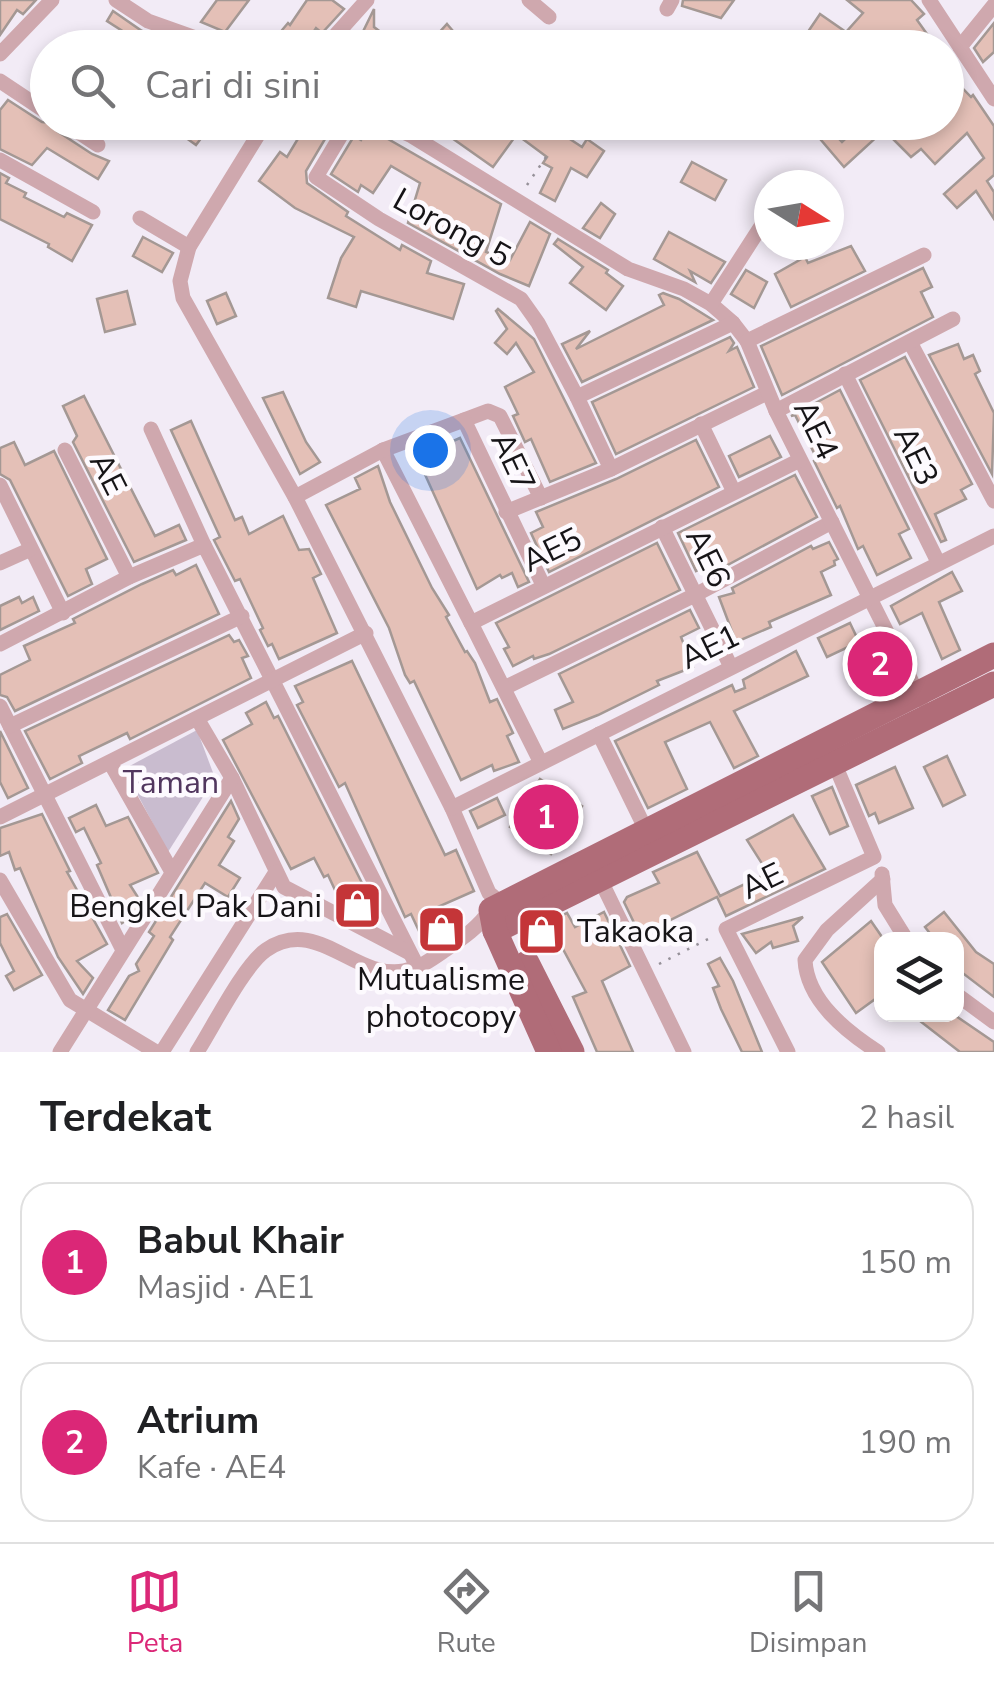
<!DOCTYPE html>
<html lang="id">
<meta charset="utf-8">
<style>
:root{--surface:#fff;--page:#f2f2f2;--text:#202124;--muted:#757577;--line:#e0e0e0;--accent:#db2777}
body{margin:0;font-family:"Nunito Sans",sans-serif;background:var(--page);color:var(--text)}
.controls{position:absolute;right:30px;bottom:30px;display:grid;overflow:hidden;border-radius:20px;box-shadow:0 5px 15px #0003}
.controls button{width:90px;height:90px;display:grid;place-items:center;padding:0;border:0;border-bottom:2px solid var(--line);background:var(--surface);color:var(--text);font:50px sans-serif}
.compass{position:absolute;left:754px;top:170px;width:90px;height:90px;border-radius:50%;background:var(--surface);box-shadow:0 5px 15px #0003;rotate:101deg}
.you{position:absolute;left:430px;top:450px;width:35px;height:35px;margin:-25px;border:8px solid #fff;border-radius:50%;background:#1a73e8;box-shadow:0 0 0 15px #1a73e833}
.badge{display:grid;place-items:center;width:65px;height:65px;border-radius:50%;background:var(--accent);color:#fff;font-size:32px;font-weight:700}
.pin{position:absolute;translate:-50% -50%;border:5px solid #fff;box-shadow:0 2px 10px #0006}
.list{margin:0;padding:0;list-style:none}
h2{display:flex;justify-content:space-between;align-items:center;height:130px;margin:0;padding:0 40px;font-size:42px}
h2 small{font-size:32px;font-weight:400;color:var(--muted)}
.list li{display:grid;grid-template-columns:65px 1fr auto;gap:30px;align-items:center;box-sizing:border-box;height:160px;margin:0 20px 20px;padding:0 20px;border:2px solid var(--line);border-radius:30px}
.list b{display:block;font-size:38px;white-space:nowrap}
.list p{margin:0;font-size:32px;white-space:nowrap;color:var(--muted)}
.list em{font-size:32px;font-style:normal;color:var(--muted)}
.icon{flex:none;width:55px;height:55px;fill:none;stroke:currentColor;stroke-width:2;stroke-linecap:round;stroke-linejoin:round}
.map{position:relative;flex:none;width:994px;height:1052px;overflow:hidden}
.search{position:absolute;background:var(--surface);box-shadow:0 5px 15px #0003;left:30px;right:30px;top:30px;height:110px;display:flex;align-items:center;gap:25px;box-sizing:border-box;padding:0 35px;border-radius:55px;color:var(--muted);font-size:38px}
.sheet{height:490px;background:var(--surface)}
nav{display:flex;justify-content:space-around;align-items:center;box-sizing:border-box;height:140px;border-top:2px solid var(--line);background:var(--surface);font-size:28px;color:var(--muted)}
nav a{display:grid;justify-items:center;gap:5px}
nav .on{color:var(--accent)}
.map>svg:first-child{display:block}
.green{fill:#c9bccf}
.building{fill:#e4c0b7;stroke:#a49894;stroke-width:2.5}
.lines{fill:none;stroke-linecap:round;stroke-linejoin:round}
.path{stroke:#969199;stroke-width:2.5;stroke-dasharray:2.5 8;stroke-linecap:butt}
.minor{stroke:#cfa8ae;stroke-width:15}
.primary{stroke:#b06c78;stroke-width:25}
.labels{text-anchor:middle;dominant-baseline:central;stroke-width:9;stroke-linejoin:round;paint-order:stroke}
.street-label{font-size:32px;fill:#161417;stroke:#fdfafe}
.park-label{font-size:32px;fill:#51365e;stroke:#fdfafe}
.poi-label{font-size:32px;fill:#161417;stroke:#fdfafe;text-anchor:end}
</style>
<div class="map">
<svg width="994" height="1052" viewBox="0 0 994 1052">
<rect width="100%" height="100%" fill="#f2ebf6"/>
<!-- green -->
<polygon class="green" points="197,730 215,778 168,852 124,769"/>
<!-- building -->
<g class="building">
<polygon points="0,0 36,0 23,14 17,10 0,35"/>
<polygon points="217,0 249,0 225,32 201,22"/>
<polygon points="307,0 332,0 344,9 322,33 316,28 303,48 267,48 288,23 290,25"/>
<polygon points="683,0 734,0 721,18 682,6"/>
<polygon points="847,0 911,0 924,14 917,20 937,48 797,48 820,14 846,32 863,13"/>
<polygon points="374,9 374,27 402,48 355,48"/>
<polygon points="113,11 142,31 165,39 163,48 149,48 107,21"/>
<polygon points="994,23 994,52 983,62 974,48"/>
<polygon points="447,24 459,38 452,48 425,48"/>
<polygon points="946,71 971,97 973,95 994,126 994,175 987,181 994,192 994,219 976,191 957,208 944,194 984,158 967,133 935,164 921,149 911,157 884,130 892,122 946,122"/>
<polygon points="8,100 42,122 52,123 57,131 92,154 109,161 98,179 47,148 32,165 0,149 0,110"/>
<polygon points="164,122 199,122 208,129 196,145"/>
<polygon points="308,122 328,134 306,171 307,183 348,212 346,216 400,250 402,245 431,261 427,273 464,284 453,319 361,291 356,307 328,298 341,258 354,237 295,208 259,181 280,152 287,157"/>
<polygon points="459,122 492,122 514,138 493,167 449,136"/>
<polygon points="531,122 557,122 553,128 582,147 587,139 604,151 587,177 571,168 555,201 540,193 552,168 543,163 547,157 520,137"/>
<polygon points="863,122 871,122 881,133 844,167 816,134 826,125 842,142"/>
<polygon points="370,124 376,132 501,204 486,252 510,260 530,222 550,234 529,286 500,274 408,223 420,183 391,166 373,193 361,185 358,192 331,174 354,136 361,140"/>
<polygon points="692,162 726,180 715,200 681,182"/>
<polygon points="0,173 9,178 6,183 26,193 24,197 64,217 67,213 92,225 72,261 48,247 49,244 0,219"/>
<polygon points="601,203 615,214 600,238 583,228"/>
<polygon points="669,232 725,262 711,283 690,271 695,282 654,259"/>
<polygon points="143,237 173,253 162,272 133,256"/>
<polygon points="558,239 608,270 606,273 623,286 606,310 570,283 583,267 554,244"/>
<polygon points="851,246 865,271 791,307 775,274 805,257 808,263"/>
<polygon points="923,268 932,287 921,292 933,317 782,395 761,346"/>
<polygon points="746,270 767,282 754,308 731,294"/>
<polygon points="127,291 135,324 105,332 97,299"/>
<polygon points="226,293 236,316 217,324 207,301"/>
<polygon points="663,293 679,299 713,320 582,382 562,344 590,331 576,349 664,305 659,295"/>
<polygon points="498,309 534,339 596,463 550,482 531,439 525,442 513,416 518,414 505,387 534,372 516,343 507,354 495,343 507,329 496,311"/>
<polygon points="730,337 734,343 729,351 737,347 754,387 616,454 592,402"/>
<polygon points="958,344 964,359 973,355 980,371 975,374 994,413 992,474 929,355"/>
<polygon points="905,357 972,484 961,490 966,499 935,514 946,540 941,542 860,380"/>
<polygon points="840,390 909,529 899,534 911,558 877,575 863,546 858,549 840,506 837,508 814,461 817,459 795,415 791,416"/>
<polygon points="283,392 306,442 320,462 300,474 263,398"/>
<polygon points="84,396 155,536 179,525 186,540 134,562 73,442 77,436 63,406"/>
<polygon points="191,421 235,520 242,517 249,534 283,516 299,550 309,549 321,574 313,578 337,633 279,659 272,644 268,646 260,630 263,628 240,579 235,581 214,540 220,537 171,430"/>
<polygon points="770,436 781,457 739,477 729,456"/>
<polygon points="460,438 529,582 518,587 512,573 502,578 500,575 477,589 417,457"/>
<polygon points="696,440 719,487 549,572 531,533 543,527 536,512 616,479"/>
<polygon points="14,442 25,465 54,451 107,559 86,569 92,584 68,596 10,480 0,474 0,448"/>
<polygon points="378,466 390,502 432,588 449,615 446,617 465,652 467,651 475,663 490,702 497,699 513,733 507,736 519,762 494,771 492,765 461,780 414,681 410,683 405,675 389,628 326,505 360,489 355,478"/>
<polygon points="795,475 817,517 722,568 719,560 696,571 678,533"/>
<polygon points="829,542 838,559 834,561 835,565 821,572 831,595 769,622 771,627 736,642 719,597 734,593 732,588 811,546 813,549"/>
<polygon points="657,543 680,590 549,654 534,659 533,656 513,666 504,649 509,647 496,623"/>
<polygon points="196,565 219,614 15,711 7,697 0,695 0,675 30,660 24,646 75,623 73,619 142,584 173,570 176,575"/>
<polygon points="952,572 962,591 939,602 960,650 942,659 922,613 900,624 891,606"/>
<polygon points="19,597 22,603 33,597 39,611 0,630 0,606"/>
<polygon points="690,610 699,628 681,637 693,667 657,681 659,685 598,715 563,729 555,710 573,702 559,674"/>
<polygon points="850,623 859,642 827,657 818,638"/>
<polygon points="229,635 234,642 239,640 248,656 242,658 251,678 130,739 127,733 79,756 82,763 50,779 25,731"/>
<polygon points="879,641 898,680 876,690 857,652"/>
<polygon points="796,651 808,676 734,711 758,756 734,768 710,722 665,742 687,789 648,808 615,741 732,685 735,692 745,688 743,680"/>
<polygon points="352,661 445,855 456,850 474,891 433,909 439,921 419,931 411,914 405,917 345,783 339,787 297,705 303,702 295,686"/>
<polygon points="266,702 274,718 278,716 372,903 364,916 342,905 328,875 324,877 314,858 291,869 223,740 252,724 246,713"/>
<polygon points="0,731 28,788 8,798 0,782"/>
<polygon points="947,756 965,795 943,806 924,767"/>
<polygon points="895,767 913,808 879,823 875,813 869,816 856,785"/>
<polygon points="540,779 582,806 551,854 510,827"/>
<polygon points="832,787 848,826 830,834 812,796"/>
<polygon points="497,798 505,815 478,828 470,811"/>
<polygon points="231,801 239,819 228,837 234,841 219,865 240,878 228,897 205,883 170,937 173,940 125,1020 108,1010 129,976 139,971 136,964 154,936 149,932"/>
<polygon points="96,805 106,826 128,817 158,873 130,885 141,902 132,916 122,923 97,865 101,863 84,828 76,832 69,818"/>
<polygon points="42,814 70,871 67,872 107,944 77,961 93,978 83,994 58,957 20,868 15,870 9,852 0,856 0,828"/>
<polygon points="793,815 825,869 726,916 717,897 640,935 624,902 627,897 659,883 653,872 697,852 720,896 768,873 747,840"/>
<polygon points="604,912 630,966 602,981 633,1052 597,1052 573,997 586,992 557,938 538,948 532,931 567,913 575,927"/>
<polygon points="944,912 976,952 994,964 994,997 956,968 956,940 935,940 925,927"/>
<polygon points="7,914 42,975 14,990 6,976 14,971 0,943 0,917"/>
<polygon points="803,917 793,926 798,941 773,948 771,942 756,953 742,934"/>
<polygon points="871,921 882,937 882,994 856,1013 822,962"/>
<polygon points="720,958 733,981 762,1052 742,1052 721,1009 713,988 719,986 708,964"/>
<polygon points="911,1014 953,1014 994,1042 994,1052 960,1052"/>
</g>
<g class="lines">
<!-- path -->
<g class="path">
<polyline points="527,185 546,157"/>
<polyline points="659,964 710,938"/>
</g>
<!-- minor -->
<g class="minor">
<polyline points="116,0 148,21 224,48"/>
<polyline points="529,0 549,17"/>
<polyline points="929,0 994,99"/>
<polyline points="667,9 672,0"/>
<polyline points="960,47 994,5"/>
<polyline points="324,48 367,0"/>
<polyline points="0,54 52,0"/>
<polyline points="0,81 48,113"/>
<polyline points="63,122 98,145"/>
<polyline points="266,122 189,247 180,281 183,298 295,497 452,808 489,893 501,903"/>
<polyline points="349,122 316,177 379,219 521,299 538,323 577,397"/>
<polyline points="381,122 412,136 628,269 684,289 711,304 733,323 747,341"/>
<polyline points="0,160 93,212"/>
<polyline points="140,218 189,247"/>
<polyline points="711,304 769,214"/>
<polyline points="910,342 994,501"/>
<polyline points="845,374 938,562"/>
<polyline points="776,411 953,319"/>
<polyline points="464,420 488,411 500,416 541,498"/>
<polyline points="701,424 734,492"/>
<polyline points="151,429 204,545"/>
<polyline points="65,450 129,577"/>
<polyline points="383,450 471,623"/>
<polyline points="611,469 577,397 733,323"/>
<polyline points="0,485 63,613"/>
<polyline points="295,497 383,450 464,420 543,585"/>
<polyline points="506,512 611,469 767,393"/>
<polyline points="662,527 731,667"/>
<polyline points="0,563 29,550"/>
<polyline points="0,644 129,577 204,545 418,968"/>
<polyline points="504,688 695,595 832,522"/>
<polyline points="921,700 776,411 747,341 924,255"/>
<polyline points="0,706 123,950"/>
<polyline points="198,720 232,778 284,887 408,952"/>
<polyline points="10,726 242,616"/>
<polyline points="599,734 646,830"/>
<polyline points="541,763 471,623 800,460"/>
<polyline points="111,764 172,872"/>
<polyline points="452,808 994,536"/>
<polyline points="0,817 366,633"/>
<polyline points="882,874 885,905 906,939"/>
<polyline points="0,880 70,1000 156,1052"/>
<polyline points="601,881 684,1052"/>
<polyline points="956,994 994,1022"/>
<polyline points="60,1052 232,778"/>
<polyline points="162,1052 276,872"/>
<path d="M 197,1052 C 213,1027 244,965 266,950 C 317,915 354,980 404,971 C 420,968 432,959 445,950 C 463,938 479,927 491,909"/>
<polyline points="788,1052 726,929 874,857 833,760"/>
<path d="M 878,1052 C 847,1032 807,1001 805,960 L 827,930 L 883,879"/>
</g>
<!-- primary -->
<g class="primary">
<polyline points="495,931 994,684"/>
<polyline points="527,963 572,1052"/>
<polyline points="549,1052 495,931 491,910 994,655"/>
</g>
</g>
<!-- icons -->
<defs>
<symbol id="shop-square" viewBox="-11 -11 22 22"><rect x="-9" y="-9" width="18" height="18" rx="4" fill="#c43538" stroke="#fdfafe"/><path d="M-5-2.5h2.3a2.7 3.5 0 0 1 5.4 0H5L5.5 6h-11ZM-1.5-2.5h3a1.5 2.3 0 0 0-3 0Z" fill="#fff"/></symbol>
</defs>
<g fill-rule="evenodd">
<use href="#shop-square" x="330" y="878" width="55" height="55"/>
<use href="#shop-square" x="414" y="902" width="55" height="55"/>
<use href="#shop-square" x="514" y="904" width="55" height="55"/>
</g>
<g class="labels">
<!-- street labels -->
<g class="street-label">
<text transform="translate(452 228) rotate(29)">Lorong 5</text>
<text transform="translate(816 430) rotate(64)">AE4</text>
<text transform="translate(916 456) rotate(64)">AE3</text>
<text transform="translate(513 462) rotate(65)">AE7</text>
<text transform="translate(108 474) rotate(63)">AE</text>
<text transform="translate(552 550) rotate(-26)">AE5</text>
<text transform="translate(708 558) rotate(64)">AE6</text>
<text transform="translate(710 647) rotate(-26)">AE1</text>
<text transform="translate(762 881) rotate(-26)">AE</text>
</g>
<!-- park labels -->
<g class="park-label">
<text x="171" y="782">Taman</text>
</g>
<!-- poi labels -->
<g class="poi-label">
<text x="322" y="906">Bengkel Pak Dani</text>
<text x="577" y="931" text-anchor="start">Takaoka</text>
<text x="441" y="979" text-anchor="middle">Mutualisme<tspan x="441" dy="37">photocopy</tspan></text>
</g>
</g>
</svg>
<div class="controls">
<button><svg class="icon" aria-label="layers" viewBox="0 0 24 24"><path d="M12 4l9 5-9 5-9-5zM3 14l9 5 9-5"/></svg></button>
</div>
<svg class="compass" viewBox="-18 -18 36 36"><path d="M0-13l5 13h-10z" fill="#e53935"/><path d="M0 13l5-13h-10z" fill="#757577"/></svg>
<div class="you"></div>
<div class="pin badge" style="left:546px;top:817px">1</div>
<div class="pin badge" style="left:880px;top:664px">2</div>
<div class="search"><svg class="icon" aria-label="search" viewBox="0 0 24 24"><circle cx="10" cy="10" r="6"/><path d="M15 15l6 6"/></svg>Cari di sini</div>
</div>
<section class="sheet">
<h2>Terdekat<small>2 hasil</small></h2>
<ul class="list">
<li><span class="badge">1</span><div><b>Babul Khair</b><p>Masjid · AE1</p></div><em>150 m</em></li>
<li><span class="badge">2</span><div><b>Atrium</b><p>Kafe · AE4</p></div><em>190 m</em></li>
</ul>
</section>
<nav>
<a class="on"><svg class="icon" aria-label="map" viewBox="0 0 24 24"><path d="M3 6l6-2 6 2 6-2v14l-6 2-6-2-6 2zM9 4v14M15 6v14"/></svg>Peta</a>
<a><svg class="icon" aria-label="directions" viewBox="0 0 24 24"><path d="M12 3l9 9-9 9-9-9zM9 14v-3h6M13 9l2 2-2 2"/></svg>Rute</a>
<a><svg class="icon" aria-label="saved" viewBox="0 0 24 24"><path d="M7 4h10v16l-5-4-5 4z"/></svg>Disimpan</a>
</nav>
